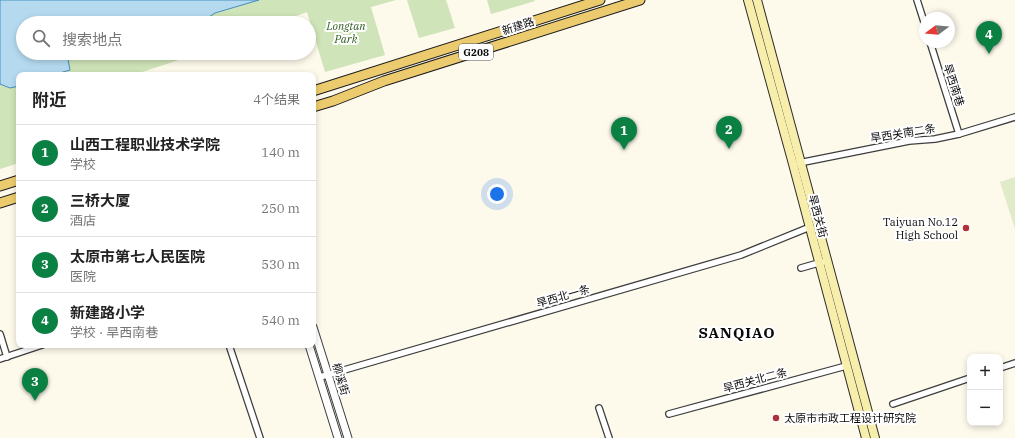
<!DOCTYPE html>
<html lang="zh">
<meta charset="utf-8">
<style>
:root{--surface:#fff;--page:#f2f2f2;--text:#222;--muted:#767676;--line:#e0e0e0;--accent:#0b8043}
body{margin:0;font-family:"IBM Plex Serif","Noto Sans SC",serif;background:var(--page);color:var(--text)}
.controls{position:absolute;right:12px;bottom:12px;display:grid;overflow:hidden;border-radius:8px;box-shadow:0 2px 6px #0003}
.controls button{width:36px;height:36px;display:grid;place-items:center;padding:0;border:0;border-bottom:1px solid var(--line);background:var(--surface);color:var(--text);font:20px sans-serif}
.compass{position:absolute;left:919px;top:12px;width:36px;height:36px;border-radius:50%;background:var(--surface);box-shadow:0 2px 6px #0003;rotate:254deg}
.you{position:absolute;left:497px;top:194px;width:14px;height:14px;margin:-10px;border:3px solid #fff;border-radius:50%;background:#1a73e8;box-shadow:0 0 0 6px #1a73e833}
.badge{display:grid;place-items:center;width:26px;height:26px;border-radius:50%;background:var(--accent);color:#fff;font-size:13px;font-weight:700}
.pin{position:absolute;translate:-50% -33px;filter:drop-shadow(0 1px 2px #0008)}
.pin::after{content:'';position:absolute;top:21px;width:14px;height:12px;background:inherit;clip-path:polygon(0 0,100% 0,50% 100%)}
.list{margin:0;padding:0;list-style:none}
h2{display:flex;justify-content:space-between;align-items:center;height:52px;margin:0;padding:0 16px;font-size:17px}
h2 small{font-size:13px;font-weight:400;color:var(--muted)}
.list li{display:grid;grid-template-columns:26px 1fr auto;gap:12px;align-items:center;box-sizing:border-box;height:56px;padding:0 16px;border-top:1px solid var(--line)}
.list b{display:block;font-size:15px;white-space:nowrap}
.list p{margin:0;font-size:13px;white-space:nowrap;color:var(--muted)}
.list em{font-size:13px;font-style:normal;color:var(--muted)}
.icon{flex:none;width:22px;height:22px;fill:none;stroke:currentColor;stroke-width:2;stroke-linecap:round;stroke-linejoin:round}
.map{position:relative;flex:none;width:1015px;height:438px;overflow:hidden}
.search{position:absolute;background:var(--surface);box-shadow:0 2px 6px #0003;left:16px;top:16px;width:300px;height:44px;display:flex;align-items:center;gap:10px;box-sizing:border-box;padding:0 14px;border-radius:22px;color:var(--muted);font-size:15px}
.panel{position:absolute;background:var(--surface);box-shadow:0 2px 6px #0003;left:16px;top:72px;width:300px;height:276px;border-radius:8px}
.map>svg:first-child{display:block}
.green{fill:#cfe4b8}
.pitch{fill:#e0ecc9}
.water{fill:#b5daf0;stroke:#438fbf}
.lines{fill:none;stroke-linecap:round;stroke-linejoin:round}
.minor-casing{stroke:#3e3e3e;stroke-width:8}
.tertiary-casing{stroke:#3e3e3e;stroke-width:9}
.secondary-casing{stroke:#2d2d2d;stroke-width:10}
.primary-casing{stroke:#1c1c1c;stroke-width:11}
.minor{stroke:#fff;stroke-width:5.5}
.tertiary{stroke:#fff;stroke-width:7}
.secondary{stroke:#f7eeac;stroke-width:8}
.primary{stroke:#ebcb6d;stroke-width:9}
.poi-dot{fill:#ad3138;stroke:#fff;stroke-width:1.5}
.labels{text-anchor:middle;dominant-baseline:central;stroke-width:4;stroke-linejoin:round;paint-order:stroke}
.shield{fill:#fff;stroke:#545454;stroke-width:1}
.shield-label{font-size:10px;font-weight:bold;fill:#0b0b0b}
.park-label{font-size:11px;font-style:italic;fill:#2f5c22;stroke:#fff}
.street-label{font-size:11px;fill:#0b0b0b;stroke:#fff}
.poi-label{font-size:11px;fill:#0b0b0b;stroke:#fff;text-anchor:end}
.district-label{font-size:15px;font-weight:bold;letter-spacing:1px;fill:#0b0b0b;stroke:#fff}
</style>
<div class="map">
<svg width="1015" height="438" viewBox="0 0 1015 438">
<rect width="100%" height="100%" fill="#fdf9eb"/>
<!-- green -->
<g class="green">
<polygon points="0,0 396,0 371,7 385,55 325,72 307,12 278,23 23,23 23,53 200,53 136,74 136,75 19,75 19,163 0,169"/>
<polygon points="407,0 446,0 455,28 419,38"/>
<polygon points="487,0 534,0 535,1 491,14"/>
</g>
<!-- pitch -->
<polygon class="pitch" points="1015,177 1015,229 1000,182"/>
<!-- water -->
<polygon class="water" points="0,0 259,0 215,13 200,23 191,23 180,20 171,21 170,23 23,23 23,53 69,53 68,59 70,70 53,75 19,75 19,86 10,88 0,84"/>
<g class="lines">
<defs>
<g id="minor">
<polyline points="917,0 925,25"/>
<polyline points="930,42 959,134"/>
<polyline points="799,163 909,141 935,139 959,134 1015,117"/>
<polyline points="801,268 822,262"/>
<polyline points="0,334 7,357"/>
<polyline points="229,345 260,438"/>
<polyline points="0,359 42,345"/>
<polyline points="1000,368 1015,363"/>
<polyline points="320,377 741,255 810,227"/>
<polyline points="893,404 970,378"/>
<polyline points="599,408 609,438"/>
<polyline points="669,414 846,366"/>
</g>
<g id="tertiary">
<polyline points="313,327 348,438"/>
<polyline points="309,345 338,438"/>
</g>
<g id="secondary">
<polyline points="748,0 793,164 866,438"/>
<polyline points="757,0 875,438"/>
</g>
<g id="primary">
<polyline points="313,91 600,0"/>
<polyline points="313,107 333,101 384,81 640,0"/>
<polyline points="0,186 19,180"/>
<polyline points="0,203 19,197"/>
</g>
</defs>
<!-- minor casing -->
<use href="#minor" class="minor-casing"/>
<!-- tertiary casing -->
<use href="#tertiary" class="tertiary-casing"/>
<!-- secondary casing -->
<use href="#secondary" class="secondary-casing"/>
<!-- primary casing -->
<use href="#primary" class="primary-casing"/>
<!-- minor -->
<use href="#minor" class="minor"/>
<!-- tertiary -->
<use href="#tertiary" class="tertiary"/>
<!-- secondary -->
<use href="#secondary" class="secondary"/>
<!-- primary -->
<use href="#primary" class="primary"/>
</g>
<!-- markers -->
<g class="poi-dot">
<circle cx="966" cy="228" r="4"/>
<circle cx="776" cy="418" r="4"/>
</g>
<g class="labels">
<!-- shield labels -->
<rect class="shield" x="459" y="44" width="34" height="16" rx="3"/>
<g class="shield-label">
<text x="476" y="52">G208</text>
</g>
<!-- park labels -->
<g class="park-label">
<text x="346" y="26">Longtan<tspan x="346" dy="13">Park</tspan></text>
</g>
<!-- street labels -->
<g class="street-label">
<text transform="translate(518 26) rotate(-18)">新建路</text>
<text transform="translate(954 85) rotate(72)">旱西南巷</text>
<text transform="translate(903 133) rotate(-9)">旱西关南二条</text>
<text transform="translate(818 216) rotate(75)">旱西关街</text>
<text transform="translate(563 296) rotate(-16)">旱西北一条</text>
<text transform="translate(341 379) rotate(73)">柳溪街</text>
<text transform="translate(755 380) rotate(-15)">旱西关北二条</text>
</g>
<!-- poi labels -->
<g class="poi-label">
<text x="958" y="222">Taiyuan No.12<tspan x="958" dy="13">High School</tspan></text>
<text x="784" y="418" text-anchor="start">太原市市政工程设计研究院</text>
</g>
<!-- district labels -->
<g class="district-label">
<text x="737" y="332">SANQIAO</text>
</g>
</g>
</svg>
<div class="controls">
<button>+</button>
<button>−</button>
</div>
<svg class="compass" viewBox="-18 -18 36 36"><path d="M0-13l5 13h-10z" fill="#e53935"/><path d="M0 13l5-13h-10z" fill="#767676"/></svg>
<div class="you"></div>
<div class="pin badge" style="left:624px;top:150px">1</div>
<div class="pin badge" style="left:729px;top:149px">2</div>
<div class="pin badge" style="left:35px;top:401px">3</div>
<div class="pin badge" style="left:989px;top:54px">4</div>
<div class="search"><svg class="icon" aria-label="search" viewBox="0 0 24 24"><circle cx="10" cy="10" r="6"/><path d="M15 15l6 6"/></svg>搜索地点</div>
<section class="panel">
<h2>附近<small>4个结果</small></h2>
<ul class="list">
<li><span class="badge">1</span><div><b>山西工程职业技术学院</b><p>学校</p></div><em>140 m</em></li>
<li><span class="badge">2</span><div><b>三桥大厦</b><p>酒店</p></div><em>250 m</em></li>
<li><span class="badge">3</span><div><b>太原市第七人民医院</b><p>医院</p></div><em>530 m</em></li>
<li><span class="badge">4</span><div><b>新建路小学</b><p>学校 · 旱西南巷</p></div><em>540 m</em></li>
</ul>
</section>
</div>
